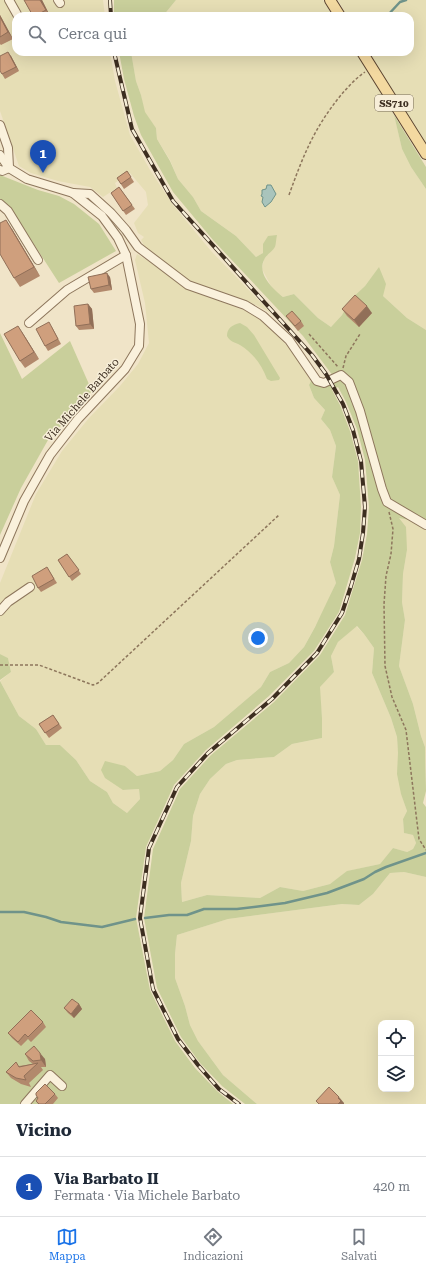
<!DOCTYPE html>
<html lang="it">
<meta charset="utf-8">
<style>
:root{--surface:#fff;--page:#f2f2f3;--text:#1f2937;--muted:#747a83;--line:#e0e1e3;--accent:#1a73e8}
body{margin:0;font-family:"Roboto Serif",serif;background:var(--page);color:var(--text)}
.controls{position:absolute;right:12px;bottom:12px;display:grid;overflow:hidden;border-radius:8px;box-shadow:0 4px 16px #0002}
.controls button{width:36px;height:36px;display:grid;place-items:center;padding:0;border:0;border-bottom:1px solid var(--line);background:var(--surface);color:var(--text);font:20px sans-serif}
.you{position:absolute;left:258px;top:638px;width:14px;height:14px;margin:-10px;border:3px solid #fff;border-radius:50%;background:#1a73e8;box-shadow:0 0 0 6px #1a73e833}
.badge{display:grid;place-items:center;width:26px;height:26px;border-radius:50%;background:var(--accent);color:#fff;font-size:13px;font-weight:700}
.pin{position:absolute;translate:-50% -33px;filter:drop-shadow(0 1px 2px #0008)}
.pin::after{content:'';position:absolute;top:21px;width:14px;height:12px;background:inherit;clip-path:polygon(0 0,100% 0,50% 100%)}
.list{margin:0;padding:0;list-style:none}
h2{display:flex;justify-content:space-between;align-items:center;height:52px;margin:0;padding:0 16px;font-size:17px}
h2 small{font-size:13px;font-weight:400;color:var(--muted)}
.list li{display:grid;grid-template-columns:26px 1fr auto;gap:12px;align-items:center;box-sizing:border-box;height:60px;padding:0 16px;border-top:1px solid var(--line)}
.list b{display:block;font-size:15px;white-space:nowrap}
.list p{margin:0;font-size:13px;white-space:nowrap;color:var(--muted)}
.list em{font-size:13px;font-style:normal;color:var(--muted)}
.icon{flex:none;width:22px;height:22px;fill:none;stroke:currentColor;stroke-width:2;stroke-linecap:round;stroke-linejoin:round}
.map{position:relative;flex:none;width:426px;height:1104px;overflow:hidden}
.search{position:absolute;background:var(--surface);box-shadow:0 4px 16px #0002;left:12px;right:12px;top:12px;height:44px;display:flex;align-items:center;gap:10px;box-sizing:border-box;padding:0 14px;border-radius:12px;color:var(--muted);font-size:15px}
.sheet{height:112px;background:var(--surface)}
nav{display:flex;justify-content:space-around;align-items:center;box-sizing:border-box;height:56px;border-top:1px solid var(--line);background:var(--surface);font-size:11px;color:var(--muted)}
nav a{display:grid;justify-items:center;gap:2px}
nav .on{color:var(--accent)}
.map>svg:first-child{display:block}
.farmland{fill:#e6deb5;fill-rule:evenodd}
.green{fill:#c9cf9b;fill-rule:evenodd}
.water{fill:#a9c4bc;stroke:#6f938a}
.lines{fill:none;stroke-linecap:round;stroke-linejoin:round}
.stream{stroke:#6f938a;stroke-width:2.5}
.minor-casing{stroke:#8d765c;stroke-width:10}
.major-casing{stroke:#5b4430;stroke-width:12}
.path{stroke:#8d765c;stroke-width:1.5;stroke-dasharray:3 2;stroke-linecap:butt}
.minor{stroke:#faf1dc;stroke-width:8}
.major{stroke:#f3d9a0;stroke-width:10}
.rail-casing{stroke:#3d2e20;stroke-width:4}
.rail{stroke:#f7eed8;stroke-width:2.5;stroke-dasharray:8;stroke-linecap:butt}
.wall{fill:#b2896c}
.shaded-wall{fill:#916f58}
.building{fill:#cf9f7d;stroke:#916f58}
.labels{text-anchor:middle;dominant-baseline:central;stroke-width:3;stroke-linejoin:round;paint-order:stroke}
.shield{fill:#f7eed8;stroke:#756857;stroke-width:1}
.shield-label{font-size:10px;font-weight:bold;fill:#3d2e20}
.street-label{font-size:11px;fill:#3d2e20;stroke:#f7eed8}
</style>
<div class="map">
<svg width="426" height="1104" viewBox="0 0 426 1104">
<rect width="100%" height="100%" fill="#f0e4c8"/>
<!-- farmland -->
<g class="farmland">
<polygon points="0,0 103,0 105,16 16,16 16,52 110,52 115,81 130,135 150,170 173,205 211,251 271,313 252,303 222,292 190,283 146,249 141,240 144,237 138,233 134,223 148,205 146,192 130,173 115,183 117,188 103,197 90,187 58,181 31,173 19,166 0,111"/>
<polygon points="176,0 323,0 333,16 163,16"/>
<polygon points="338,0 426,0 426,146 368,52 410,52 410,16 347,16"/>
<polygon points="131,52 356,52 394,115 402,149 411,167 426,189 426,330 407,318 383,296 379,268 365,286 351,299 342,315 331,327 318,318 294,294 283,297 275,291 271,286 262,269 264,259 275,247 263,244 263,253 256,257 236,236 201,211 193,197 178,179 170,160 157,139 156,128 144,112 141,95 136,81"/>
<polygon points="137,254 150,262 185,288 246,311 265,323 291,350 311,381 309,385 314,398 325,410 321,419 330,430 336,446 332,477 340,495 334,546 330,562 336,583 325,608 304,647 289,663 270,672 261,687 214,727 184,744 173,760 160,771 137,776 125,766 123,790 139,789 140,799 127,813 113,803 107,792 90,781 76,760 60,745 46,745 36,729 19,716 0,681 11,672 8,658 0,654 0,583 36,494 62,451 89,418 120,386 138,364 149,343 145,303 135,260"/>
<polygon points="398,517 410,520 426,530 426,768 425,747 421,736 413,704 399,666 405,620 402,602 403,574 407,550"/>
<polygon points="356,626 364,634 374,648 372,673 391,718 397,737 401,793 407,811 403,819 404,833 413,835 416,843 413,849 407,852 393,848 380,864 348,871 330,884 303,891 280,887 260,898 207,895 182,902 181,883 191,841 193,816 200,794 210,779 226,764 237,760 274,757 292,744 322,738 322,718 319,687 334,672 331,656 338,642"/>
<path d="M 404,872 L 426,877 L 426,1104 L 257,1104 L 223,1075 L 198,1041 L 190,1025 L 185,1006 L 175,978 L 175,954 L 177,935 L 228,919 L 342,904 L 359,905 L 373,894 L 390,873 ZM 381,1023 L 411,1023 L 411,1089 L 381,1089 Z"/>
</g>
<!-- green -->
<g class="green">
<polygon points="114,0 176,0 163,16 114,16"/>
<path d="M 119,52 L 131,52 L 136,81 L 141,95 L 145,112 L 156,128 L 157,139 L 170,161 L 178,179 L 193,197 L 201,211 L 236,236 L 256,257 L 263,253 L 263,244 L 268,236 L 277,235 C 276,239 276,244 275,247 C 272,252 266,255 264,260 C 257,274 273,289 283,297 L 294,294 L 318,318 L 331,327 L 342,315 L 351,299 L 365,286 L 379,267 L 386,284 L 383,296 L 407,318 L 426,330 L 426,530 L 410,520 L 399,518 L 406,527 L 407,550 L 403,574 L 402,602 L 405,620 L 399,666 L 413,704 L 421,736 L 425,747 L 426,791 L 423,803 L 426,807 L 426,877 L 404,872 L 390,873 L 373,894 L 359,905 L 342,904 L 228,919 L 177,935 L 175,954 L 175,978 L 185,1006 L 190,1025 L 198,1041 L 223,1075 L 257,1104 L 245,1104 L 222,1086 L 200,1063 L 181,1037 L 157,988 L 144,918 L 153,849 L 180,789 L 211,755 L 274,702 L 320,655 L 345,615 L 362,560 L 367,534 L 369,507 L 365,460 L 357,429 L 346,402 L 338,387 L 332,390 L 340,405 L 350,431 L 358,461 L 361,507 L 360,533 L 355,558 L 339,612 L 314,651 L 269,696 L 206,750 L 174,785 L 146,847 L 136,918 L 150,990 L 175,1041 L 195,1068 L 217,1091 L 233,1104 L 0,1104 L 0,681 L 19,716 L 36,729 L 46,745 L 60,745 L 76,760 L 90,781 L 107,792 L 113,803 L 127,813 L 140,799 L 139,789 L 123,790 L 105,778 L 101,770 L 105,761 L 125,766 L 137,776 L 160,771 L 173,760 L 184,744 L 214,727 L 261,687 L 270,672 L 289,663 L 304,647 L 315,627 L 336,583 L 330,562 L 334,546 L 340,495 L 332,477 L 336,446 L 330,430 L 321,419 L 325,410 L 314,398 L 309,385 L 311,381 L 336,380 L 303,336 L 213,240 L 173,192 L 141,135 L 134,116 L 124,79 ZM 357,626 L 364,634 L 374,648 L 372,673 L 391,718 L 397,737 L 398,753 L 397,774 L 401,794 L 407,811 L 403,819 L 404,833 L 413,835 L 416,843 L 413,849 L 407,852 L 393,848 L 380,864 L 347,871 L 330,884 L 303,891 L 280,887 L 260,898 L 207,895 L 182,902 L 181,883 L 191,841 L 193,816 L 200,794 L 210,779 L 226,764 L 237,760 L 274,757 L 292,744 L 322,738 L 322,718 L 320,687 L 334,672 L 331,656 L 338,642 Z"/>
<polygon points="394,115 426,167 426,189 411,167 402,149"/>
<polygon points="0,175 38,190 59,196 74,204 99,224 116,251 59,283 10,207 0,211"/>
<path d="M 240,323 L 247,327 L 254,335 L 280,378 L 279,380 L 271,381 L 267,379 C 262,365 253,353 240,345 C 235,342 230,342 227,336 C 227,328 232,325 240,323 Z"/>
<polygon points="0,333 22,379 70,341 92,391 48,440 21,488 0,535"/>
<polygon points="0,654 8,658 11,672 0,680"/>
</g>
<!-- water -->
<polygon class="water" points="267,185 271,185 276,194 271,202 265,207 262,202 263,197 261,196 262,194 262,190 266,189"/>
<g class="lines">
<!-- stream -->
<g class="stream">
<polyline points="387,16 400,2 406,0"/>
<polyline points="0,912 24,912 46,917 61,922 102,927 135,919"/>
<polyline points="145,918 169,915 187,915 204,909 237,909 262,906 285,903 327,893 364,879 375,872 386,867 426,853"/>
</g>
<defs>
<g id="minor">
<polyline points="9,0 18,16"/>
<polyline points="58,0 60,3"/>
<polyline points="0,125 8,148 9,167"/>
<polyline points="0,155 9,168 27,179 73,193 102,216 118,238 126,255 140,324 139,346 125,369 78,419 50,455 24,501 0,558"/>
<polyline points="0,170 2,171 9,168"/>
<polyline points="73,193 90,194 111,213 126,230 138,247 188,285 245,305 263,316 289,340 317,381 324,383 341,375 349,382 360,411 382,489 387,502 426,525"/>
<polyline points="0,204 8,211 38,260"/>
<polyline points="29,323 67,290 126,255"/>
<polyline points="0,611 8,602 30,587"/>
<polyline points="25,1104 50,1075 62,1086"/>
</g>
<g id="major">
<polyline points="330,0 340,16"/>
<polyline points="362,52 426,154"/>
</g>
</defs>
<!-- minor casing -->
<use href="#minor" class="minor-casing"/>
<!-- major casing -->
<use href="#major" class="major-casing"/>
<!-- path -->
<g class="path">
<path d="M 289,195 C 303,156 314,128 341,95 C 348,87 356,78 365,72"/>
<polyline points="309,334 338,367"/>
<polyline points="343,368 346,356 360,334"/>
<polyline points="389,512 393,529 391,554 386,576 384,604 385,666 392,697 406,730 419,839 426,850"/>
<polyline points="0,665 39,665 93,685 98,683 279,515"/>
</g>
<!-- minor -->
<use href="#minor" class="minor"/>
<!-- major -->
<use href="#major" class="major"/>
<defs>
<g id="rail">
<polyline points="110,0 111,16"/>
<polyline points="114,52 132,129 173,201 312,355 326,374 343,404 353,430 361,461 365,507 363,533 359,559 351,586 342,613 317,653 272,699 208,753 177,787 149,848 140,918 153,989 178,1039 198,1065 219,1089 239,1104"/>
</g>
</defs>
<!-- rail casing -->
<use href="#rail" class="rail-casing"/>
<!-- rail -->
<use href="#rail" class="rail"/>
</g>
<!-- wall -->
<g class="wall">
<polygon points="24,0 42,0 50,16 33,16"/>
<polygon points="0,15 13,39 1,45 0,44"/>
<polygon points="11,56 19,71 5,79 2,74"/>
<polygon points="127,171 134,182 124,189 117,178"/>
<polygon points="119,187 135,209 126,215 111,193"/>
<polygon points="12,229 40,276 20,287 14,278"/>
<polygon points="110,277 112,290 94,293 91,289"/>
<polygon points="88,304 92,309 94,329 79,330 76,326"/>
<polygon points="342,309 372,313 359,327 347,316"/>
<polygon points="286,316 301,321 304,326 298,331"/>
<polygon points="52,327 61,344 48,351 45,346"/>
<polygon points="22,332 39,359 25,368 20,361"/>
<polygon points="67,554 81,574 72,581 58,560"/>
<polygon points="50,572 57,583 41,592 38,588"/>
<polygon points="53,715 62,728 49,738 39,724"/>
<polygon points="79,1004 82,1009 74,1018 68,1013 64,1008"/>
<polygon points="43,1022 46,1027 31,1042 28,1039 21,1046 12,1038 8,1033"/>
<polygon points="25,1054 45,1059 46,1067 41,1067 43,1070 29,1083 31,1087 21,1084 11,1078 6,1072 19,1066 33,1064 29,1061"/>
<polygon points="55,1094 58,1098 53,1104 38,1104 36,1101 38,1098 36,1095"/>
</g>
<!-- shaded-wall -->
<g class="shaded-wall">
<polygon points="40,0 42,0 50,16 46,10"/>
<polygon points="0,15 13,39 8,32 0,17"/>
<polygon points="8,52 11,56 19,71 16,67"/>
<polygon points="6,220 12,229 40,276 34,267"/>
<polygon points="107,273 110,277 112,290 109,285"/>
<polygon points="88,304 92,309 94,329 90,324"/>
<polygon points="367,306 372,313 359,327 354,320"/>
<polygon points="18,326 22,332 39,359 34,352"/>
<polygon points="79,1004 82,1009 74,1018 71,1014"/>
<polygon points="40,1053 45,1059 46,1067 41,1060"/>
<polygon points="339,1097 344,1103 344,1104 338,1104 338,1098"/>
</g>
<!-- building -->
<g class="building">
<polygon points="24,0 40,0 46,10 35,16 33,16"/>
<polygon points="0,17 8,32 0,37"/>
<polygon points="8,52 16,67 2,74 0,71 0,56"/>
<polygon points="127,171 131,177 121,184 117,178"/>
<polygon points="119,187 132,205 123,211 111,193"/>
<polygon points="6,220 34,267 14,278 0,254 0,223"/>
<polygon points="107,273 109,285 91,289 88,277"/>
<polygon points="355,295 367,306 354,320 342,309"/>
<polygon points="88,304 90,324 76,326 74,306"/>
<polygon points="292,311 301,321 295,326 286,316"/>
<polygon points="49,322 58,339 45,346 36,329"/>
<polygon points="18,326 34,352 20,361 4,334"/>
<polygon points="67,554 79,570 69,577 58,560"/>
<polygon points="47,567 54,579 38,588 32,576"/>
<polygon points="53,715 59,724 45,733 39,724"/>
<polygon points="72,999 79,1004 71,1014 64,1008"/>
<polygon points="31,1010 43,1022 28,1037 25,1034 18,1042 8,1033"/>
<polygon points="34,1046 40,1053 41,1060 33,1061 25,1054"/>
<polygon points="16,1062 19,1067 38,1063 24,1076 26,1080 16,1078 6,1072"/>
<polygon points="45,1084 55,1094 45,1104 39,1104 36,1101 38,1098 36,1095 36,1093"/>
<polygon points="329,1087 339,1097 338,1098 341,1101 338,1104 319,1104 316,1101"/>
</g>
<g class="labels">
<!-- shield labels -->
<rect class="shield" x="375" y="95" width="38" height="16" rx="3"/>
<g class="shield-label">
<text x="394" y="103">SS710</text>
</g>
<!-- street labels -->
<g class="street-label">
<text transform="translate(82 400) rotate(-49)">Via Michele Barbato</text>
</g>
</g>
</svg>
<div class="controls">
<button><svg class="icon" aria-label="locate" viewBox="0 0 24 24"><circle cx="12" cy="12" r="6"/><path d="M12 2v4M12 18v4M2 12h4M18 12h4"/></svg></button>
<button><svg class="icon" aria-label="layers" viewBox="0 0 24 24"><path d="M12 4l9 5-9 5-9-5zM3 14l9 5 9-5"/></svg></button>
</div>
<div class="you"></div>
<div class="pin badge" style="left:43px;top:173px;background:#1a4fb4">1</div>
<div class="search"><svg class="icon" aria-label="search" viewBox="0 0 24 24"><circle cx="10" cy="10" r="6"/><path d="M15 15l6 6"/></svg>Cerca qui</div>
</div>
<section class="sheet">
<h2>Vicino<small></small></h2>
<ul class="list">
<li><span class="badge" style="background:#1a4fb4">1</span><div><b>Via Barbato II</b><p>Fermata · Via Michele Barbato</p></div><em>420 m</em></li>
</ul>
</section>
<nav>
<a class="on"><svg class="icon" aria-label="map" viewBox="0 0 24 24"><path d="M3 6l6-2 6 2 6-2v14l-6 2-6-2-6 2zM9 4v14M15 6v14"/></svg>Mappa</a>
<a><svg class="icon" aria-label="directions" viewBox="0 0 24 24"><path d="M12 3l9 9-9 9-9-9zM9 14v-3h6M13 9l2 2-2 2"/></svg>Indicazioni</a>
<a><svg class="icon" aria-label="saved" viewBox="0 0 24 24"><path d="M7 4h10v16l-5-4-5 4z"/></svg>Salvati</a>
</nav>
